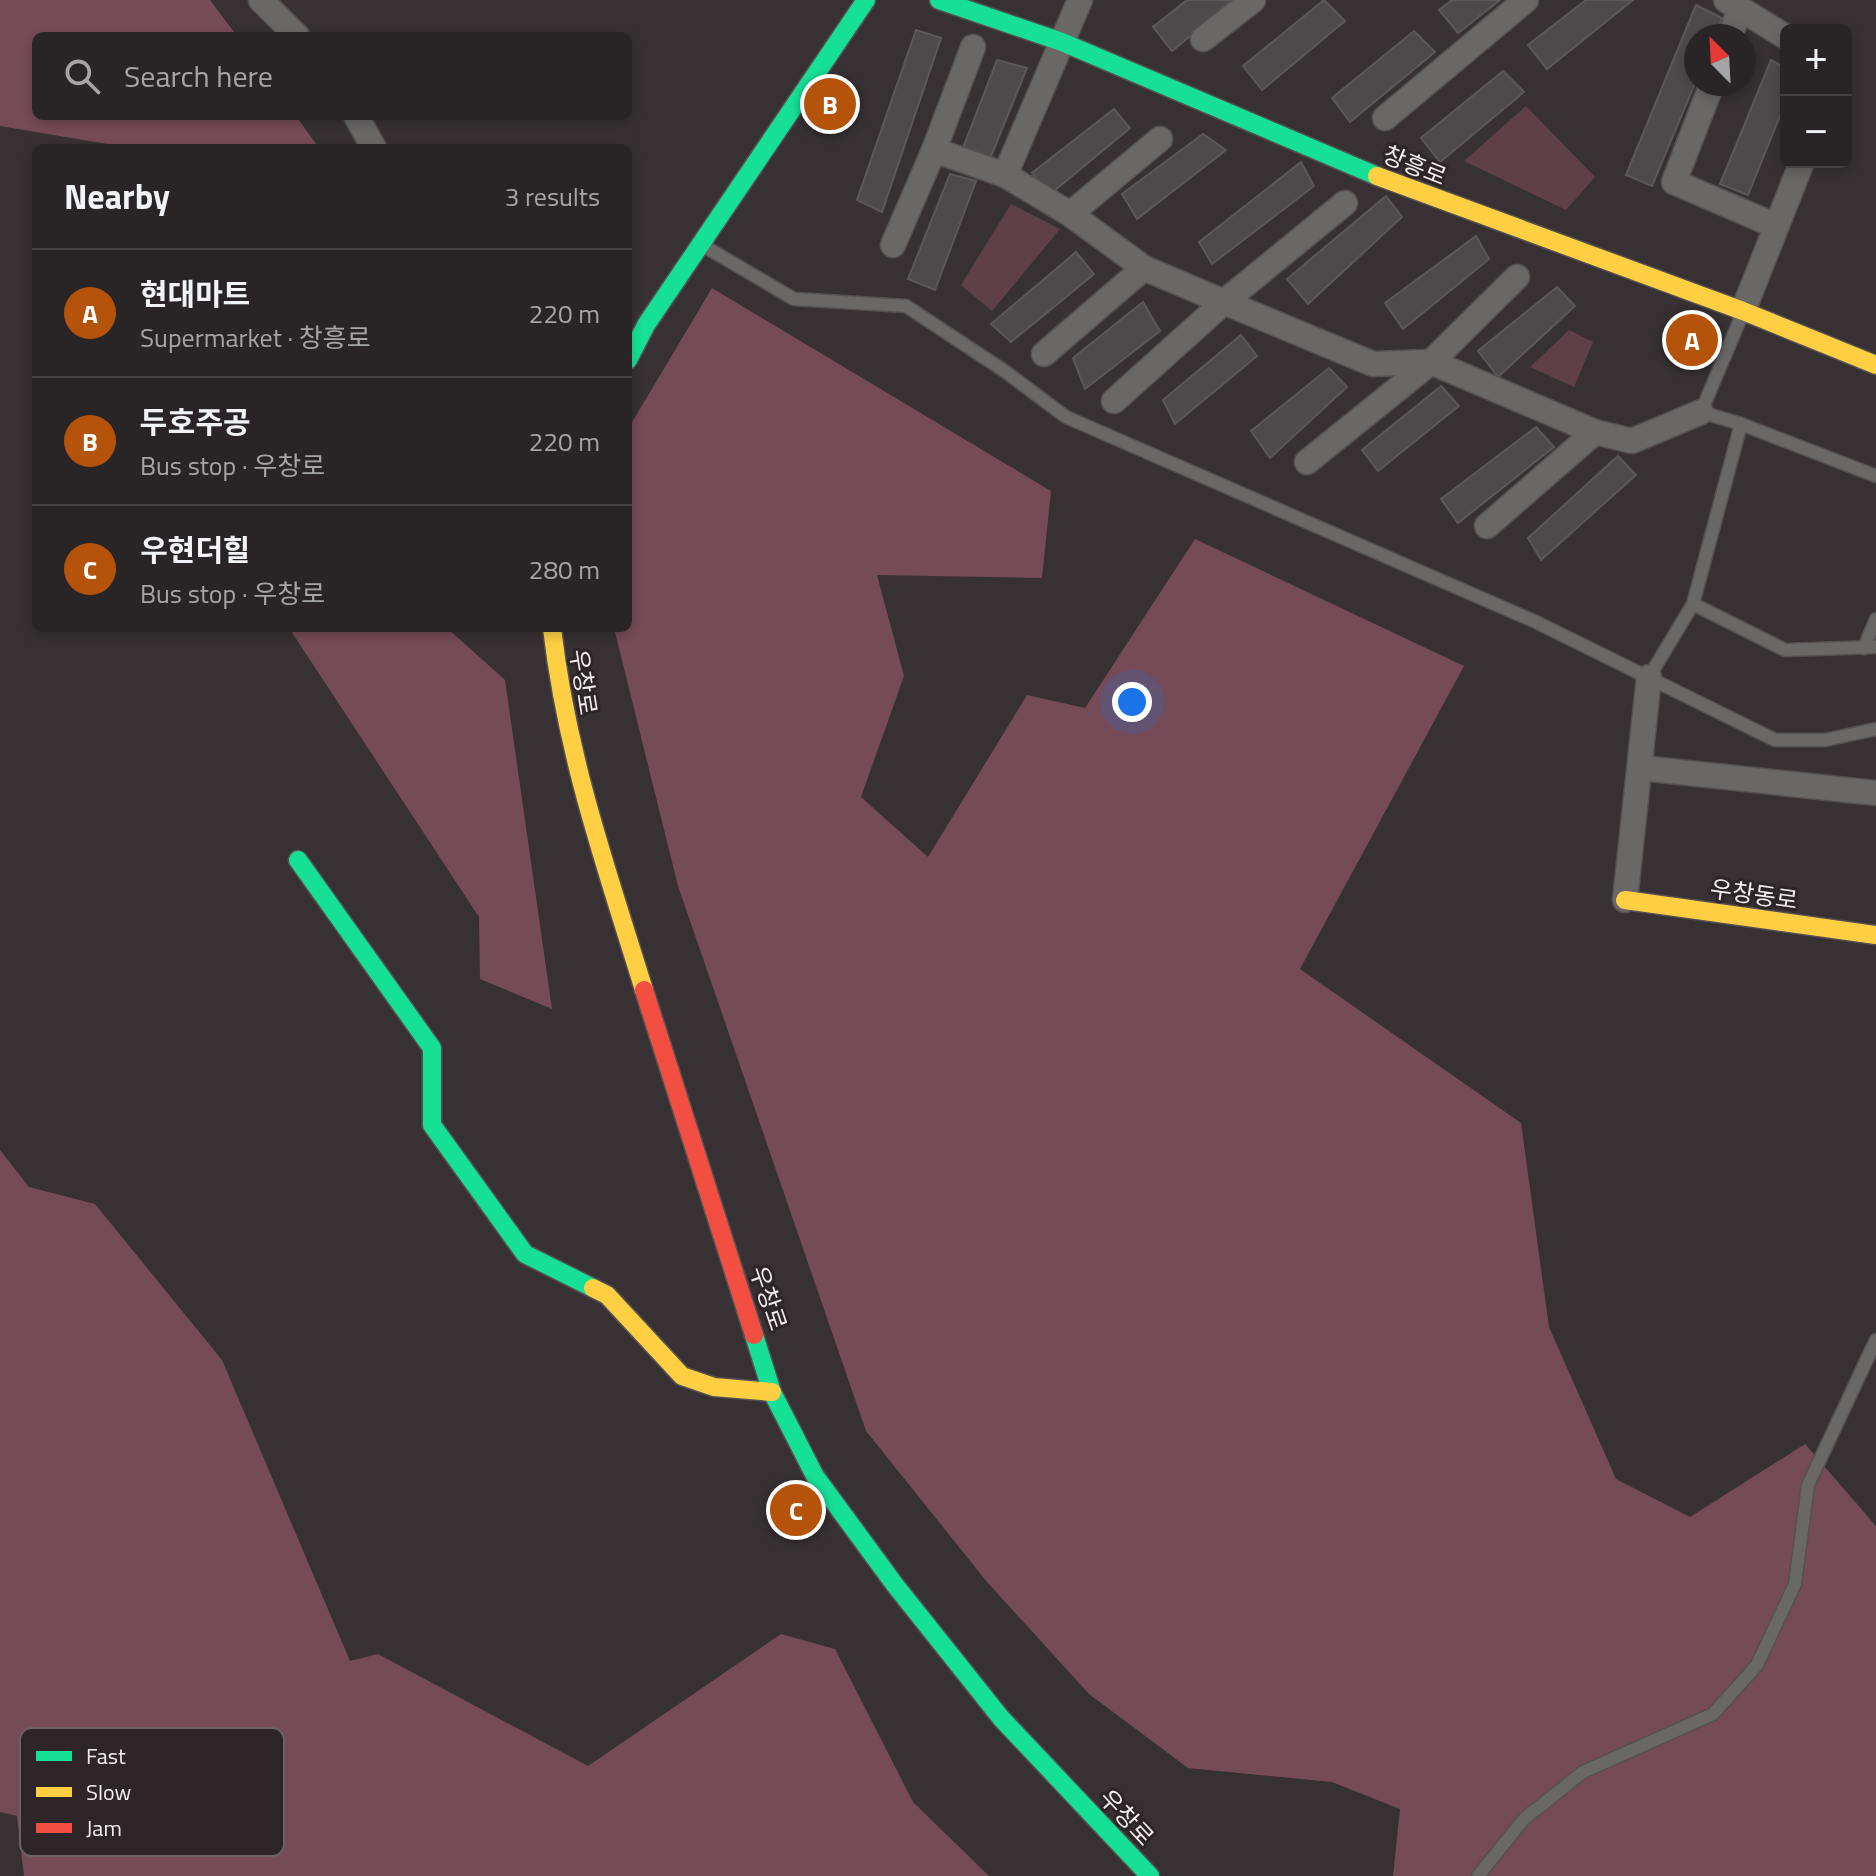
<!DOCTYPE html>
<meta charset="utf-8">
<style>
:root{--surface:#292526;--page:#312d2e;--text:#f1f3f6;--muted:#a5a5a7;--line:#454243;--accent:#b45309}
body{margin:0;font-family:"Titillium Web","Noto Sans KR",sans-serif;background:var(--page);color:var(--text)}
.controls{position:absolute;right:24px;top:24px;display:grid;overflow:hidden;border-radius:12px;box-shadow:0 4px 12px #0003}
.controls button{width:72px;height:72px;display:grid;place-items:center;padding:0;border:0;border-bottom:2px solid var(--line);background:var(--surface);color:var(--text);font:40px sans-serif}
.compass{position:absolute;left:1684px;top:24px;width:72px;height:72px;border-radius:50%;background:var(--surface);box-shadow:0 4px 12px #0003;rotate:336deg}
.you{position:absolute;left:1132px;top:702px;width:28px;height:28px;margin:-20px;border:6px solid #fff;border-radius:50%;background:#1a73e8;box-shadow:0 0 0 12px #1a73e833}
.badge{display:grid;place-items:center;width:52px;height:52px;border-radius:50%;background:var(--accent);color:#fff;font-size:26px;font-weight:700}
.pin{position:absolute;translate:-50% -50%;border:4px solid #fff;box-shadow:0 2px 8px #0006}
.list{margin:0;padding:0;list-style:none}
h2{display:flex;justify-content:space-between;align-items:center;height:104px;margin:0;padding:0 32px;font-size:34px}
h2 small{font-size:26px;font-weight:400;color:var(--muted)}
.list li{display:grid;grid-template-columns:52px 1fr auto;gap:24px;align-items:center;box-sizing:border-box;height:128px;padding:0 32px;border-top:2px solid var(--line)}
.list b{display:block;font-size:30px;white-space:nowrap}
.list p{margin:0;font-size:26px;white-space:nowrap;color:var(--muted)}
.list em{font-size:26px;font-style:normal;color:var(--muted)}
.icon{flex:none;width:44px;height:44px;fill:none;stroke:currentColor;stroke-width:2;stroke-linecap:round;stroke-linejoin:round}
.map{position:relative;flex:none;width:1876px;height:1876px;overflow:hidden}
.search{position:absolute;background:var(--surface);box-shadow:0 4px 12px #0003;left:32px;top:32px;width:600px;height:88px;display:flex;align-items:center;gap:20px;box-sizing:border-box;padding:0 28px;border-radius:12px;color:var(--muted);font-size:30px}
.panel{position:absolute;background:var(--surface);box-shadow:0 4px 12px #0003;left:32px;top:144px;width:600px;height:488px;border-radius:12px}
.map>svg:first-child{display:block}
.green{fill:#5f4049}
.forest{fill:#754b57}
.building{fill:#4e494b;stroke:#5c5859;stroke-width:2}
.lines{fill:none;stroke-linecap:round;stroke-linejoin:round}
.lane-casing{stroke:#555052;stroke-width:15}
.street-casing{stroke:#555052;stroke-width:27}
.fast-casing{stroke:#555052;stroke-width:21}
.slow-casing{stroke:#555052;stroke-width:21}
.jam-casing{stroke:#555052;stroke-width:21}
.lane{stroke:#6a6767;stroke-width:12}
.street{stroke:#6a6767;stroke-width:24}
.fast{stroke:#16e098;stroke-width:18}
.slow{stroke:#ffcf43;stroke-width:18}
.jam{stroke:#f24e42;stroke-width:18}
.labels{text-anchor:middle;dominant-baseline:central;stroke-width:6;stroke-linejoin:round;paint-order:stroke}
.street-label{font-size:24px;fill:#f3edee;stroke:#2e2528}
.key{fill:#2e2528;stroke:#696163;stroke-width:2}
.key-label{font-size:22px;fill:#f3edee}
</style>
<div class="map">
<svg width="1876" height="1876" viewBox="0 0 1876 1876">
<rect width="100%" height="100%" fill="#373133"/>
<!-- green -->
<g class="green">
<polygon points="1526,106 1595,177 1566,210 1464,161"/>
<polygon points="1011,204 1060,229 992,311 961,285"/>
<polygon points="1569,330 1593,342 1574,387 1530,367"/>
</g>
<!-- forest -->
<g class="forest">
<polygon points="0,0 210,0 237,36 36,36 36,116 296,116 319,148 131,148 0,126"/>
<polygon points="712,288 1051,491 1042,578 877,575 904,676 861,797 928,857 1027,695 1085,708 1195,539 1464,666 1300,969 1521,1123 1549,1327 1616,1479 1690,1517 1805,1444 1876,1526 1876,1876 1393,1876 1400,1809 1332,1782 1188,1768 1089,1694 987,1582 866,1431 678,886 614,628 628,628 628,429"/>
<polygon points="289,628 447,628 505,680 552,1009 480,979 479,917"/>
<polygon points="0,1150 29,1187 95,1204 222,1360 350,1661 378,1654 588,1766 781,1634 835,1649 913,1802 989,1876 24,1876 17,1816 0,1812"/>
</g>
<!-- building -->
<g class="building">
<polygon points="1187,0 1234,0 1172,51 1153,27"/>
<polygon points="1324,0 1345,21 1262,90 1243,66"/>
<polygon points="1452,0 1500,0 1458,33 1439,10"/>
<polygon points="1586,0 1633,0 1547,69 1528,45"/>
<polygon points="1696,5 1722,18 1715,36 1696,36 1696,81 1652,186 1626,175"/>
<polygon points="916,30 941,38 882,212 857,200"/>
<polygon points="1414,31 1435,52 1350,122 1332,98"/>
<polygon points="997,60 1027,68 990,159 963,148"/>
<polygon points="1771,60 1786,68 1786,101 1748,195 1720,184"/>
<polygon points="1503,71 1524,92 1440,162 1421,138"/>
<polygon points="1114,109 1130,128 1049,195 1032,173"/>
<polygon points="1203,134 1226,150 1137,219 1122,194"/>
<polygon points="1301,162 1314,186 1212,264 1199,242"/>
<polygon points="950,174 976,181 935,290 908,279"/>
<polygon points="1386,196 1402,217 1308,304 1287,279"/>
<polygon points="1476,236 1489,259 1403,329 1385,303"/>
<polygon points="1076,252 1094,274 1011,342 991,324"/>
<polygon points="1557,287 1575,306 1498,377 1478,351"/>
<polygon points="1143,302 1160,331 1085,389 1073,358"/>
<polygon points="1241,335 1257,356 1175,424 1163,400"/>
<polygon points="1329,368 1347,387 1270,458 1251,431"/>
<polygon points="1441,386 1459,406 1378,471 1362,450"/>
<polygon points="1536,427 1554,447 1458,523 1441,499"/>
<polygon points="1618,456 1636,475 1541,560 1528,538"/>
</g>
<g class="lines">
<defs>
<g id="lane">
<polyline points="702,245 794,299 906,306 1006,372 1066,417 1536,622 1775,740 1825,740 1876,729"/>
<polyline points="1742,315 1701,412 1741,424 1876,476"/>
<polyline points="1693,604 1785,650 1876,647"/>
<polyline points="1864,648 1876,619"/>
<polyline points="1649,677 1693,604 1741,424"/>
<polyline points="1478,1876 1524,1819 1583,1772 1713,1714 1757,1665 1795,1584 1808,1485 1876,1340"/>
</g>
<g id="street">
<polyline points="261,0 297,36"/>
<polyline points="1726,0 1786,37"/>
<polyline points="1730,36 1740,9"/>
<polyline points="1203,39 1253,0"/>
<polyline points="973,47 934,150 1005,175"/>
<polyline points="1712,84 1674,182 1776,226"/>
<polyline points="356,116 374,148"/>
<polyline points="1385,118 1526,0"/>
<polyline points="1345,203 1224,302 1373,364 1431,362"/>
<polyline points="1070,214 1005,175 1080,0"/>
<polyline points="893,245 934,150"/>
<polyline points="1144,268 1070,214 1160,139"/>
<polyline points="1517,277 1431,362 1595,432"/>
<polyline points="1743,311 1802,162"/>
<polyline points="1044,354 1144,268 1224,302 1114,401"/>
<polyline points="1307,462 1431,362"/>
<polyline points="1487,526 1595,432 1632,441 1701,412"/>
<polyline points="1641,768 1876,793"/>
<polyline points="1625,900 1649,677"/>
</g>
<g id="fast">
<polyline points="939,0 1062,42 1377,176"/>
<polyline points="628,360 646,325 866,0"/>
<polyline points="298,860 432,1048 432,1125 525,1254 593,1288"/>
<polyline points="754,1335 772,1392 815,1476 895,1585 1001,1718 1150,1876"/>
</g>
<g id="slow">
<polyline points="1377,176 1743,311 1876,365"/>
<path d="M 552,628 C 567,757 606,867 644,990"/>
<polyline points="1625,900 1876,935"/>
<polyline points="593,1288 607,1295 682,1376 714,1387 772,1392"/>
</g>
<polyline id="jam" points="644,990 754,1335"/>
</defs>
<!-- lane casing -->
<use href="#lane" class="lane-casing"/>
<!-- street casing -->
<use href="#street" class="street-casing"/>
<!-- fast casing -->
<use href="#fast" class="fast-casing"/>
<!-- slow casing -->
<use href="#slow" class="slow-casing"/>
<!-- jam casing -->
<use href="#jam" class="jam-casing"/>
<!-- lane -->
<use href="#lane" class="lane"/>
<!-- street -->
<use href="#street" class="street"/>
<!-- fast -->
<use href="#fast" class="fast"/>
<!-- slow -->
<use href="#slow" class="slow"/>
<!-- jam -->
<use href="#jam" class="jam"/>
</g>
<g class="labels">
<!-- street labels -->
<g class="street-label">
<text transform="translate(1415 165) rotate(22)">창흥로</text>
<text transform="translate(584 682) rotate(81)">우창로</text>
<text transform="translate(1754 894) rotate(8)">우창동로</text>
<text transform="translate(769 1298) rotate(71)">우창로</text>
<text transform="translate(1127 1817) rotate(47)">우창로</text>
</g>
</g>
<!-- legend -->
<rect x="20" y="1728" width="264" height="128" rx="12" class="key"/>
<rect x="36" y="1751" width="36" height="10" fill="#16e098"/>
<rect x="36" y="1787" width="36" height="10" fill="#ffcf43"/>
<rect x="36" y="1823" width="36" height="10" fill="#f24e42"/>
<g class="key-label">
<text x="86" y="1764">Fast</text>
<text x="86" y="1800">Slow</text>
<text x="86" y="1836">Jam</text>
</g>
</svg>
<div class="controls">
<button>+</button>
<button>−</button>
</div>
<svg class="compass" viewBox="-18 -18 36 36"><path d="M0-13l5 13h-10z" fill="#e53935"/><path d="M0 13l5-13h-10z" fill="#a5a5a7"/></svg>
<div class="you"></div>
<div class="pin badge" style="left:1692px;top:340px">A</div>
<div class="pin badge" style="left:830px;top:104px">B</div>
<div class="pin badge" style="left:796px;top:1510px">C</div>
<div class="search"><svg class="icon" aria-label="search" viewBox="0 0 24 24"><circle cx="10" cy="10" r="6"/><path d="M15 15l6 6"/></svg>Search here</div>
<section class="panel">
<h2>Nearby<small>3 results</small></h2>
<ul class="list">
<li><span class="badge">A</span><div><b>현대마트</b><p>Supermarket · 창흥로</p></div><em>220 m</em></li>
<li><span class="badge">B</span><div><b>두호주공</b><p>Bus stop · 우창로</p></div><em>220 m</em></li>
<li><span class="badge">C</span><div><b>우현더힐</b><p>Bus stop · 우창로</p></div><em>280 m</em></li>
</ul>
</section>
</div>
